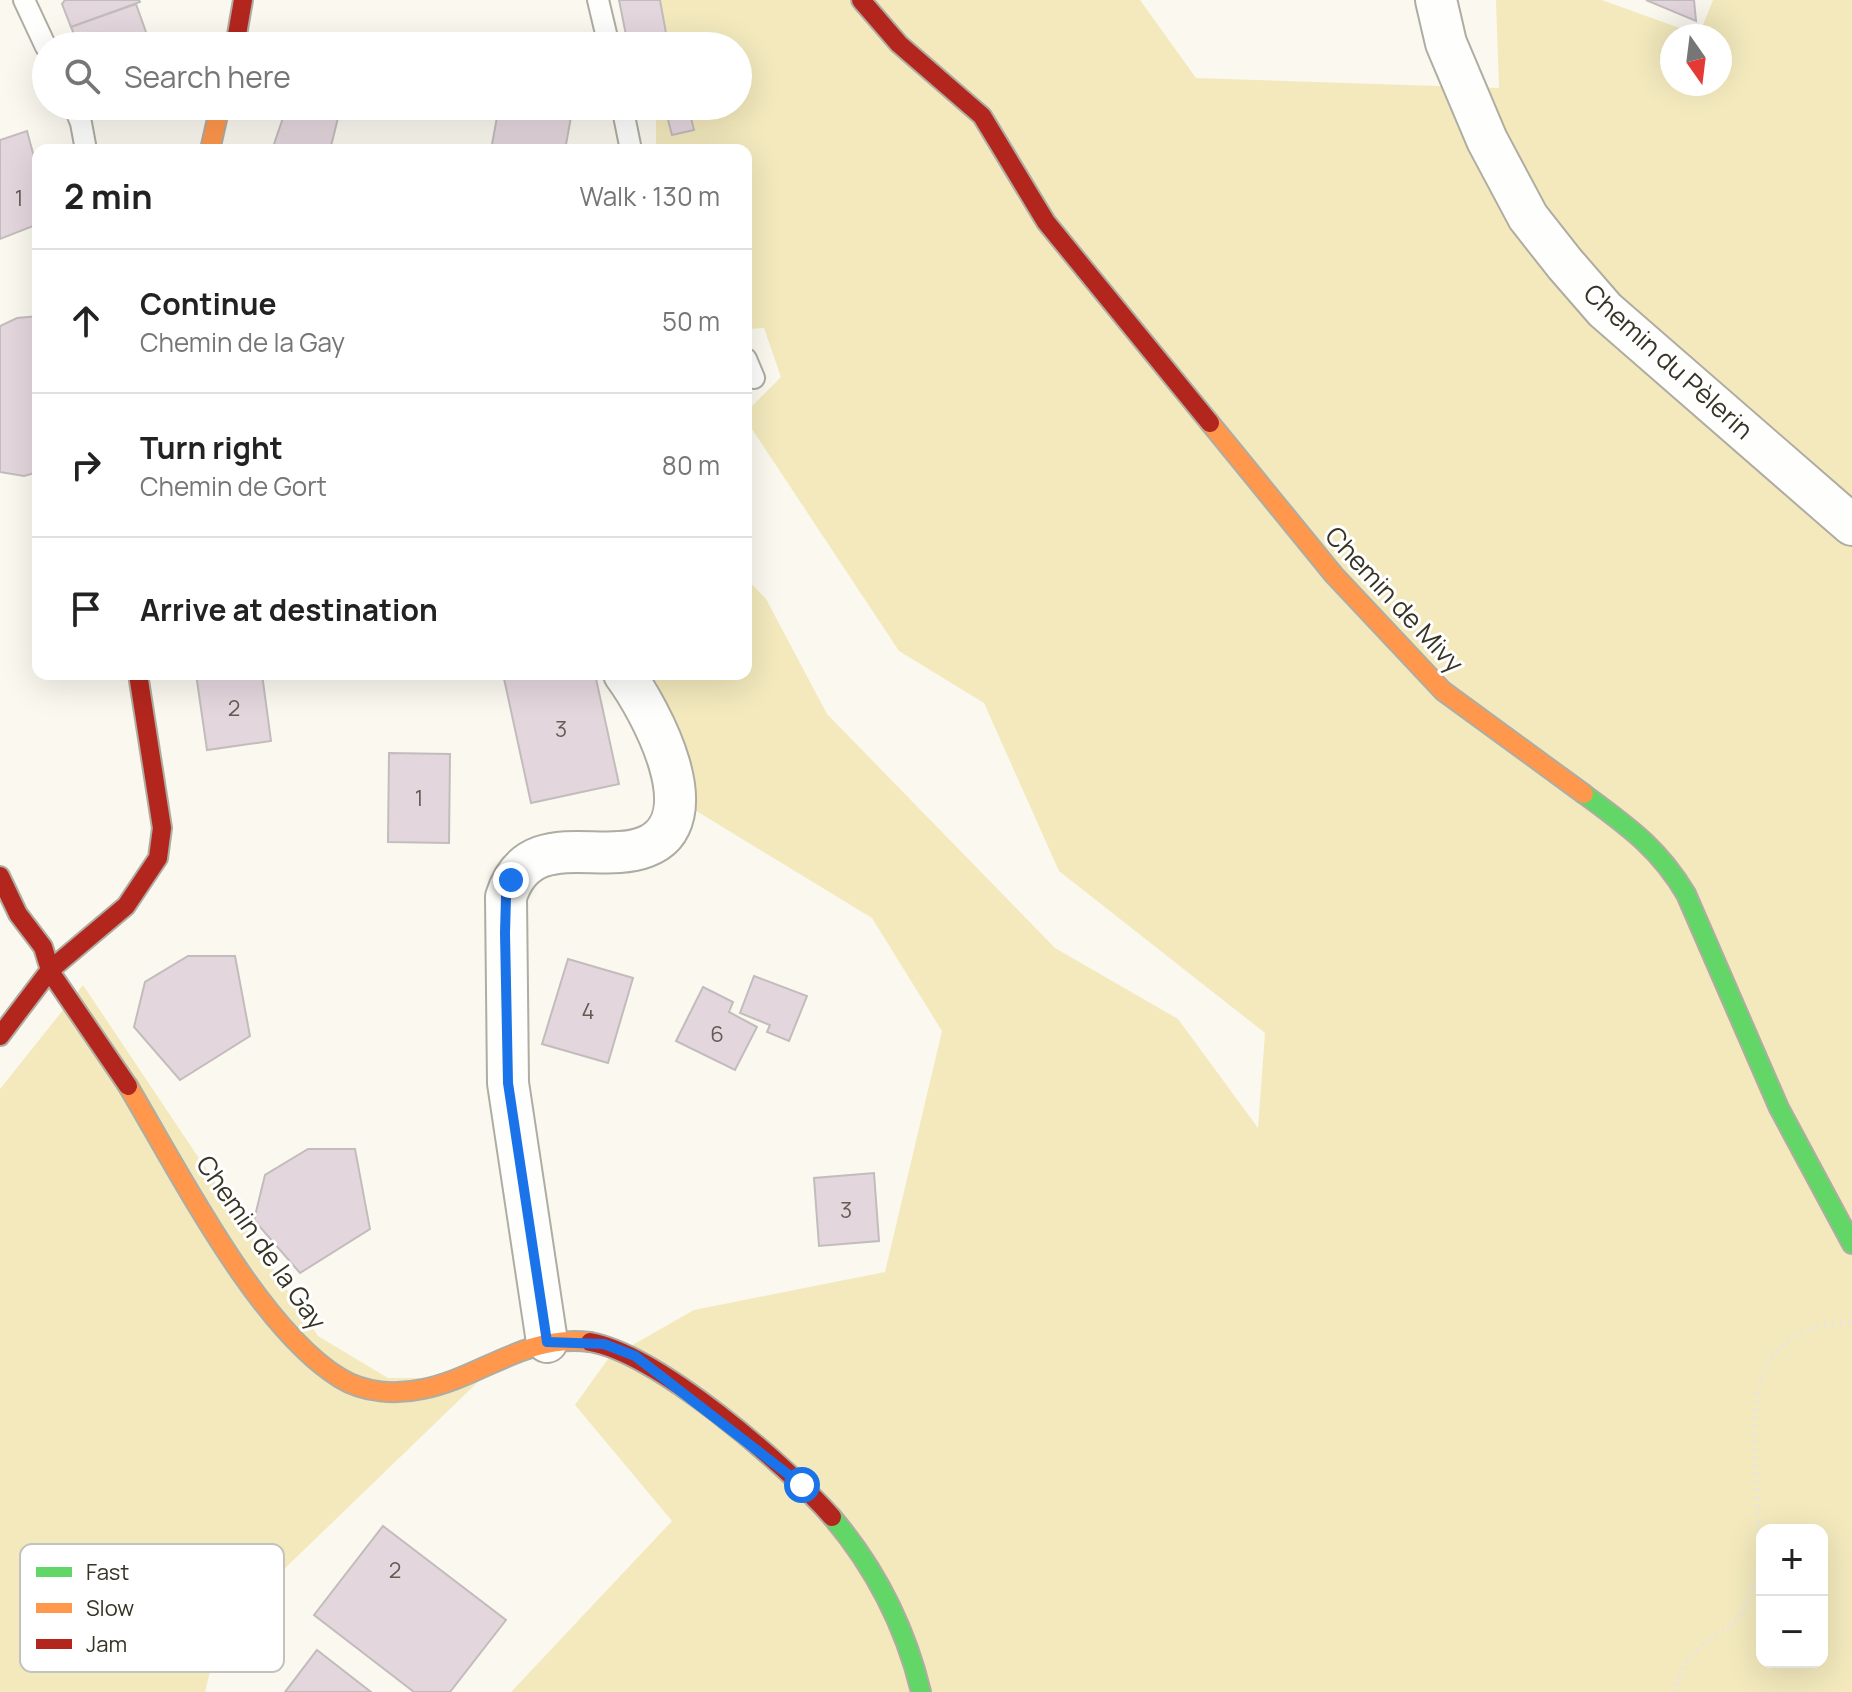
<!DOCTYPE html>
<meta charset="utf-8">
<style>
:root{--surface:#fff;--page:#f6f6f6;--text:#222;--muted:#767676;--line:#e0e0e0}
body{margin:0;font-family:Manrope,sans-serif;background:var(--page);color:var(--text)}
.controls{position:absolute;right:24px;bottom:24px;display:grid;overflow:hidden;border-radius:16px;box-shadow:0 8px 32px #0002}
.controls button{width:72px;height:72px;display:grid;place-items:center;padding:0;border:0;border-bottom:2px solid var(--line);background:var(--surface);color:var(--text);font:40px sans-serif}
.compass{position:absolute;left:1660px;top:24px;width:72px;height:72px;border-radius:50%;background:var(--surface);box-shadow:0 8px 32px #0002;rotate:166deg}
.stop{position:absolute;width:24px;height:24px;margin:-18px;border:6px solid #1a73e8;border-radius:50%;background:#fff}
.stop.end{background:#1a73e8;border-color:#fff;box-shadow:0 2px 8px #0008}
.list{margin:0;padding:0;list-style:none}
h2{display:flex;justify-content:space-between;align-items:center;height:104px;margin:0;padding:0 32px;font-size:34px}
h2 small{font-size:26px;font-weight:400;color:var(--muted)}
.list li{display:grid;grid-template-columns:52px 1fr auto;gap:24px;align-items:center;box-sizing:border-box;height:144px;padding:0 32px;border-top:2px solid var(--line)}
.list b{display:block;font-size:30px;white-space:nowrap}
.list p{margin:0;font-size:26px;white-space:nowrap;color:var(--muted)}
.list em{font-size:26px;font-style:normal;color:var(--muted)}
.icon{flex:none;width:44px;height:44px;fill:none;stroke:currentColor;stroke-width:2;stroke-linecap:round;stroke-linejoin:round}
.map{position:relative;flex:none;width:1852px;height:1692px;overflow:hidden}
.search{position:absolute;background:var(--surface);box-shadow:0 8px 32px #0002;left:32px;top:32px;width:720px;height:88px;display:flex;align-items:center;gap:20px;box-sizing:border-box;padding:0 28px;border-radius:44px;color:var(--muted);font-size:30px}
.panel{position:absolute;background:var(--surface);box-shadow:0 8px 32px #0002;left:32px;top:144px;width:720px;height:536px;border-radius:16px}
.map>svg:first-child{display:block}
.green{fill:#f3e9bd;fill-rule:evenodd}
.building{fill:#e4d6dd;stroke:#c2bcbc;stroke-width:2}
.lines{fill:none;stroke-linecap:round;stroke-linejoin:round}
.lane-casing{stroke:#afaca2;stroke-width:24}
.street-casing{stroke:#afaca2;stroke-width:44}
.fast-casing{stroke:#afaca2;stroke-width:22}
.slow-casing{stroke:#afaca2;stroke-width:22}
.jam-casing{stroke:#afaca2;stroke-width:22}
.path{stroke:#e6e5e2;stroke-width:5;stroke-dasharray:2 6;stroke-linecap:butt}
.lane{stroke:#fefefd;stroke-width:20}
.street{stroke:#fefefd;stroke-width:40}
.fast{stroke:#63d668;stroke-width:18}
.slow{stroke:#ff974d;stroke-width:18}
.jam{stroke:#b3261e;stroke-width:18}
.route{stroke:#1a73e8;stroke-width:10}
.labels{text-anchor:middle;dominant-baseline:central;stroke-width:6;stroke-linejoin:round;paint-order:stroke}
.number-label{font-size:22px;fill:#625c53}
.street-label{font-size:26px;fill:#373425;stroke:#fff}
.key{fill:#fff;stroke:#c3c2be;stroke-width:2}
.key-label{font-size:22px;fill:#373425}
</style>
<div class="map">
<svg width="1852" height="1692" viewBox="0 0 1852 1692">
<rect width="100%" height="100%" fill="#fbf8f0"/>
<!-- green -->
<g class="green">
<path d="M 643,0 L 1140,0 L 1196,78 L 1499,88 L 1496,0 L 1602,0 L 1699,35 L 1713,0 L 1852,0 L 1852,1692 L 511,1692 L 672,1521 L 575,1405 L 608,1359 L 694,1310 L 885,1272 L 942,1031 L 872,918 L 675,798 L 607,674 L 746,674 L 746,578 L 766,599 L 827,714 L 1055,948 L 1178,1019 L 1258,1128 L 1265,1033 L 1059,871 L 984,703 L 899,651 L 746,420 L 746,412 L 781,377 L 764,328 L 746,329 L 746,150 L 656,150 L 656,106 L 738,106 L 738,46 L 655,46 L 655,19 ZM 1672,36 L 1720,36 L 1720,84 L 1672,84 ZM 1762,1530 L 1822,1530 L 1822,1662 L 1762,1662 Z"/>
<polygon points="83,985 318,1336 388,1378 482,1378 220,1631 205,1692 0,1692 0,1089"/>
</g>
<!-- building -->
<g class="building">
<polygon points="65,0 139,0 140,2 71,27 62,4"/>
<polygon points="619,0 660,0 666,33 627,40"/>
<polygon points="1646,0 1694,0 1696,21"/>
<polygon points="136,4 151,46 79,46 71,27"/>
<polygon points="287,106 341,106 330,150 272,150"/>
<polygon points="499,106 573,106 565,150 491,150"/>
<polygon points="688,106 694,130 672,135 666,112"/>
<polygon points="27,131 38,172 38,224 0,239 0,140"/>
<polygon points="38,316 38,472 24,476 0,472 0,326 17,318"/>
<polygon points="196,674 262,674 271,741 207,750"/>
<polygon points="503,674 595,674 619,784 531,803"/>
<polygon points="389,753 450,754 449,843 388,842"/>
<polygon points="188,956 235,956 250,1036 180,1080 134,1027 145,982"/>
<polygon points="568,959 633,978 608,1063 542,1044"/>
<polygon points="754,976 807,996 789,1041 767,1032 770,1025 740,1013"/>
<polygon points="703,987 733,1002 729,1012 757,1027 735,1070 676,1041"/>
<polygon points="308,1149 355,1149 370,1229 300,1273 254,1220 265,1175"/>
<polygon points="874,1173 879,1241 819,1246 814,1178"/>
<polygon points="383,1526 506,1620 450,1692 414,1692 314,1615"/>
<polygon points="317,1650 371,1692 285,1692"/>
</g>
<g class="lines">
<defs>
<g id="lane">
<polyline points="24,0 46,47"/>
<polyline points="598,0 609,46"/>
<polyline points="74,106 81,123 86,150"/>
<polyline points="622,106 631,150"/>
<polyline points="746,359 754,378"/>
</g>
<g id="street">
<polyline points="1436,0 1446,43 1487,140 1528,217 1565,264 1605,310 1852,525"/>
<path d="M 547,1342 L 508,1083 L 506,897 C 528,826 599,865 645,847 C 712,822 650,709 624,674"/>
</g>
<g id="fast">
<path d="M 1584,794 C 1627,826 1658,847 1686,894 L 1779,1108 L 1852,1244"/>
<path d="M 832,1517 C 876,1569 905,1626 921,1692"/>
</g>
<g id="slow">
<polyline points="210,150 220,106"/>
<polyline points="1210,423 1334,575 1443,691 1584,794"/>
<path d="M 128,1086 C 178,1170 258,1328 340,1378 C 364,1393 396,1395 423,1389 C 482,1377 525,1334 590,1342"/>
</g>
<g id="jam">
<polyline points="861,0 899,44 982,116 1046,222 1210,423"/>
<polyline points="235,46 243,0"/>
<polyline points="0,876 18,914 43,947 51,973 128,1086"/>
<polyline points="0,1036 50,970 126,906 158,858 162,828 138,674"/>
<path d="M 590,1342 C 658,1354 785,1464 832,1517"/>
</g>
</defs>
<!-- lane casing -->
<use href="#lane" class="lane-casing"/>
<!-- street casing -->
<use href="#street" class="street-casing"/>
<!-- fast casing -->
<use href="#fast" class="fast-casing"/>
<!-- slow casing -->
<use href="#slow" class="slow-casing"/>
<!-- jam casing -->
<use href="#jam" class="jam-casing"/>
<!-- path -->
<path class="path" d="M 1674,1692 C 1679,1680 1683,1663 1692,1654 C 1706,1639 1733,1629 1743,1611 C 1795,1520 1685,1328 1852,1322"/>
<!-- lane -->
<use href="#lane" class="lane"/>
<!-- street -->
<use href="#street" class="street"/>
<!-- fast -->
<use href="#fast" class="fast"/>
<!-- slow -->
<use href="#slow" class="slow"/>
<!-- jam -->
<use href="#jam" class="jam"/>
</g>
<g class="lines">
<!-- route -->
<polyline class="route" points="511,880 506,897 505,933 508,1083 547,1342 604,1344 635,1356 802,1485"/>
</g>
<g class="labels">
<!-- number labels -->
<g class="number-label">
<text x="19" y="198">1</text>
<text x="234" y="708">2</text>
<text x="561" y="729">3</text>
<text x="419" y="798">1</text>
<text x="588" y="1011">4</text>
<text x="717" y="1034">6</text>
<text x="846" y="1210">3</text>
<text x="395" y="1570">2</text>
</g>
<!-- street labels -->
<g class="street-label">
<text transform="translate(1669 361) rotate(42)">Chemin du Pèlerin</text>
<text transform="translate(1395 599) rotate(47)">Chemin de Mivy</text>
<text transform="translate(262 1242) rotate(55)">Chemin de la Gay</text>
</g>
</g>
<!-- legend -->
<rect x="20" y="1544" width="264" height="128" rx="12" class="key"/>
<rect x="36" y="1567" width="36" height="10" fill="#63d668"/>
<rect x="36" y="1603" width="36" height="10" fill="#ff974d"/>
<rect x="36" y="1639" width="36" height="10" fill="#b3261e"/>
<g class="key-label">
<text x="86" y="1580">Fast</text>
<text x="86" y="1616">Slow</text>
<text x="86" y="1652">Jam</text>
</g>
</svg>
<div class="controls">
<button>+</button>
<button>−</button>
</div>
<svg class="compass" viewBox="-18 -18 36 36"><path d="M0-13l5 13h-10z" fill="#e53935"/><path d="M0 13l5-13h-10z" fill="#767676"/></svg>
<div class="stop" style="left:802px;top:1485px"></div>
<div class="stop end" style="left:511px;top:880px"></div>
<div class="search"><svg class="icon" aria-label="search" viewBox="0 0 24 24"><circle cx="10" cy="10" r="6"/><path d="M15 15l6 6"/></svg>Search here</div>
<section class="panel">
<h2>2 min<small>Walk · 130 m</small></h2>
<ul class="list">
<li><svg class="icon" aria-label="ahead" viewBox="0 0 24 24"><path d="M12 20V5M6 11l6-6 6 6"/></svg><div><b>Continue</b><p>Chemin de la Gay</p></div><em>50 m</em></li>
<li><svg class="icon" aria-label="right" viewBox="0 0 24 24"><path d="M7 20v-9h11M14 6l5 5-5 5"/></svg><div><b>Turn right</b><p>Chemin de Gort</p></div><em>80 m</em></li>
<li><svg class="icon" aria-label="arrive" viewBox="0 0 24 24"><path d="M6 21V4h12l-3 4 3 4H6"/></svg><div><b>Arrive at destination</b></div></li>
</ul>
</section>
</div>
